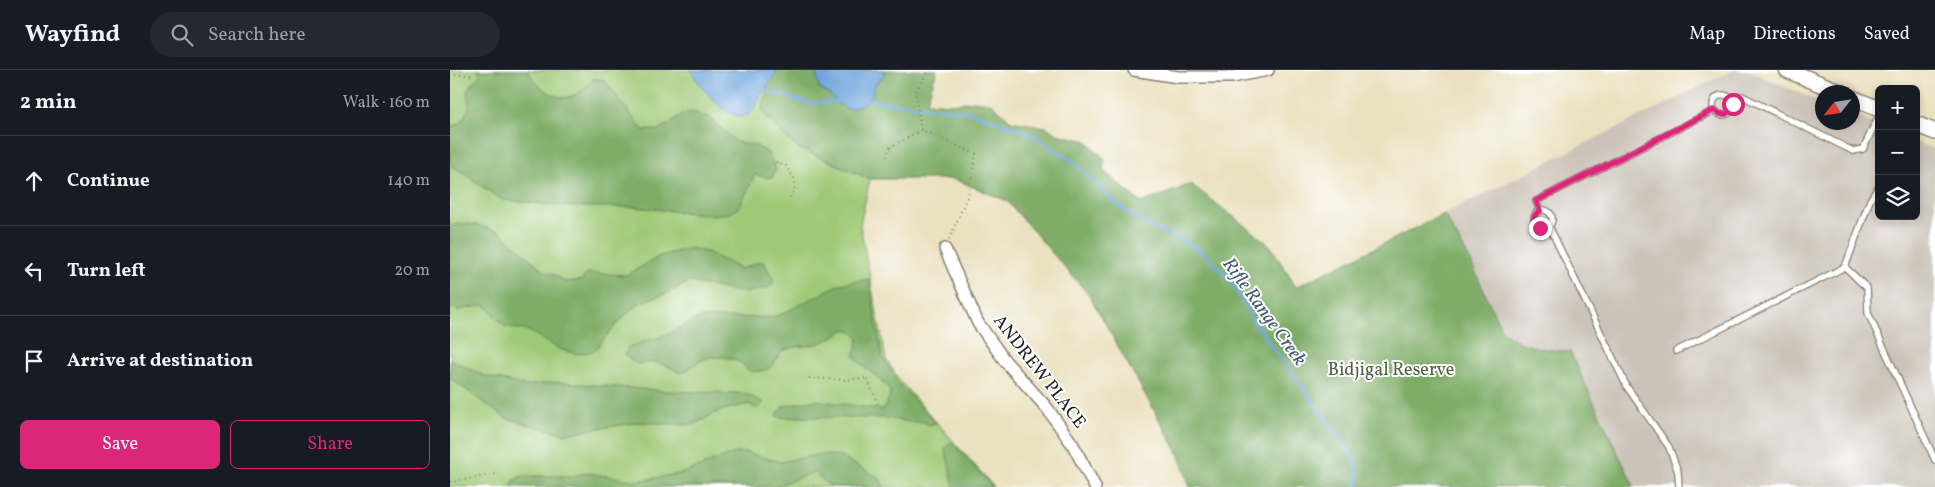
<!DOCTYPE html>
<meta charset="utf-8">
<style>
:root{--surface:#171b24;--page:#242831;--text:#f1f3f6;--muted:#9ea1a6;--line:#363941;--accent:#db2777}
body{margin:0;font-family:Vollkorn,serif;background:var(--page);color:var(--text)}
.controls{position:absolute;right:15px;top:15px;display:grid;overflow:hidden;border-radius:8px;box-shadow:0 2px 8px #0003}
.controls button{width:45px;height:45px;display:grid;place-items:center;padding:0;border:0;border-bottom:1px solid var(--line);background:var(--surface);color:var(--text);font:25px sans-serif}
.compass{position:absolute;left:1365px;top:15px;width:45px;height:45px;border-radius:50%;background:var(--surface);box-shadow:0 2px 8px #0003;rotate:240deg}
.stop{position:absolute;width:15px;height:15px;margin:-11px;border:4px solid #db2777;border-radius:50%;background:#fff}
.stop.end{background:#db2777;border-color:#fff;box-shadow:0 1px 5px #0008}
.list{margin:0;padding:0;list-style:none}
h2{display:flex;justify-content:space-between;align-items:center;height:65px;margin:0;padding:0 20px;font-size:21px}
h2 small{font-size:16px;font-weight:400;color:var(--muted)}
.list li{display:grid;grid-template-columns:32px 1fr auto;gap:15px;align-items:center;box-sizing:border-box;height:90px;padding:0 20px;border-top:1px solid var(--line)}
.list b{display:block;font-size:19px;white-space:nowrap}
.list em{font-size:16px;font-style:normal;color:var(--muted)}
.actions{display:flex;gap:10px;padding:15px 20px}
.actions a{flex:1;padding:11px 0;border:1px solid var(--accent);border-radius:8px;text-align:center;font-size:18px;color:var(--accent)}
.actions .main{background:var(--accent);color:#fff}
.icon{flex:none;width:28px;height:28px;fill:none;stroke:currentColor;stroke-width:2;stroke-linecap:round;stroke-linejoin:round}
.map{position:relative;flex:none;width:1485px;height:417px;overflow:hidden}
header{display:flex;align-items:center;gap:30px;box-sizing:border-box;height:70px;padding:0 25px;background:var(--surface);border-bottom:1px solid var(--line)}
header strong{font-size:24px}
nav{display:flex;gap:28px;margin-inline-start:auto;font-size:18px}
.search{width:350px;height:45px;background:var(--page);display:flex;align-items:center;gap:12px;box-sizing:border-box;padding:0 18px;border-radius:28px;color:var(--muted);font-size:19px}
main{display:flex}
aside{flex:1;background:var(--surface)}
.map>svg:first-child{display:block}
.industrial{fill:#cbc2b8}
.green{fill:#9fc976;stroke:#5e7249}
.forest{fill:#7fad67;stroke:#4e6442}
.water{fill:#70a6dd;stroke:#46617c}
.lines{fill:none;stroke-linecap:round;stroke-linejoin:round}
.stream{stroke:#70a6dd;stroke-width:3}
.lane-casing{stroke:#847e6e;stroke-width:8}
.street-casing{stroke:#847e6e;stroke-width:14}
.secondary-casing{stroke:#847e6e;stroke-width:18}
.path{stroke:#847e6e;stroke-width:2;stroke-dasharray:1 4;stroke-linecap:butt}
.lane{stroke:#fff;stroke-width:5.5}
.street{stroke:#fff;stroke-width:11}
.secondary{stroke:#fff;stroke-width:15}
.route{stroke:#db2777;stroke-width:6}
.labels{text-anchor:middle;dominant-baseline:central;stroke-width:4;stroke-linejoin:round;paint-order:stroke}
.park-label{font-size:18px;fill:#506140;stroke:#fff}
.street-label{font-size:18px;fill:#1c1c1c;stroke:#fff}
.water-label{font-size:19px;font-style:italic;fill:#425a73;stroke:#fff}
</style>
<header>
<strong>Wayfind</strong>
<div class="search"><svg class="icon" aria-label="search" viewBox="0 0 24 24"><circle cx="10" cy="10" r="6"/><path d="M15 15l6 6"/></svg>Search here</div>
<nav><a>Map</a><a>Directions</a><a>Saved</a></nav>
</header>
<main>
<aside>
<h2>2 min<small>Walk · 160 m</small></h2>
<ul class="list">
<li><svg class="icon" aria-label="ahead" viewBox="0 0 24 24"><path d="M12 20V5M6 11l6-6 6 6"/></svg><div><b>Continue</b></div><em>140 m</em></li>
<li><svg class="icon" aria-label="left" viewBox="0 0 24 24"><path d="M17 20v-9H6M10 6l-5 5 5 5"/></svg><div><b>Turn left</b></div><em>20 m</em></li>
<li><svg class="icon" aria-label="arrive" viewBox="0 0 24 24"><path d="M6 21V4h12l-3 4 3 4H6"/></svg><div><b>Arrive at destination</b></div></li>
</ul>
<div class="actions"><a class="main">Save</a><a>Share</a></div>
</aside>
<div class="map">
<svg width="1485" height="417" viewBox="0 0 1485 417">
<rect width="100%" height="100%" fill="#fff"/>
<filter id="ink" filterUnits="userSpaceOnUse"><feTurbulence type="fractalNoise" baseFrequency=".02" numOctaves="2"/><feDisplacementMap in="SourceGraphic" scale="10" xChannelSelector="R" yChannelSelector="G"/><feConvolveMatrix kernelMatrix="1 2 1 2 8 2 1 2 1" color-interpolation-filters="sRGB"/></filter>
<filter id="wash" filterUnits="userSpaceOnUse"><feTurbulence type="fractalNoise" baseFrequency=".0096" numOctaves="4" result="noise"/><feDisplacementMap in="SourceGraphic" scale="20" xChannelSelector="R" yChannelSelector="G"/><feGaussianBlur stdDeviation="1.12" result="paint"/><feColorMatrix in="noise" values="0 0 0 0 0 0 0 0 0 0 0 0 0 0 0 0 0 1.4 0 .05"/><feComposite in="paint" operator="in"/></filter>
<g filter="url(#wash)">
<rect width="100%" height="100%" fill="#ebe1c0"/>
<!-- industrial -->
<polygon class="industrial" points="1283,0 1297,0 1372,33 1372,52 1402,52 1403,45 1429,56 1429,146 1466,146 1466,72 1485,79 1485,417 1184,417 1120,282 1089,278 1071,273 1052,262 1020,190 994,144"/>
<!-- green -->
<polygon class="green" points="0,0 321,0 347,77 420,109 410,155 436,289 450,311 544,417 0,417"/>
<!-- forest -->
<g class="forest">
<path d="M 28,0 L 78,0 C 82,13 104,30 118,27 C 128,26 137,15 144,9 L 154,10 L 193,60 L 209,60 L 232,44 L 242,42 L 259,47 L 286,72 L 307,76 L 318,83 L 326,99 L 322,108 L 305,105 L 289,138 L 280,143 L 262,145 L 184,137 L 126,137 L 52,130 L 0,94 L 0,57 L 11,53 L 19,37 L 17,20 L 30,5 Z"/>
<polygon points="321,0 487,0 477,32 501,34 523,31 541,33 561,51 596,57 607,64 637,71 655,89 653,100 691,133 741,114 820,175 846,217 994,144 1020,190 1052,261 1071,273 1089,278 1120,282 1184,417 740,417 728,383 639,225 557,131 504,109 420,109 347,77 328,61 312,40"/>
<polygon points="9,153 27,155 50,162 95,202 103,204 116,212 132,210 137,203 177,205 210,186 239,178 257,182 291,199 308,192 314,192 324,211 319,218 294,223 241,212 232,215 218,223 191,232 170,250 144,281 128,284 109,279 79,261 54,256 35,235 8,240 0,237 0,157"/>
<path d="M 419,209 L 432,286 L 448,313 L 486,353 L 478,355 L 476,352 L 460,352 L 435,348 L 331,347 L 326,346 L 333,336 L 366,330 L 433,340 L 439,329 L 440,321 C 430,306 413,300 404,285 L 409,268 L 403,262 L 396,259 C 388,263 380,270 372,272 C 361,277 346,275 335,280 C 324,286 327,299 310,301 C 294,304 297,295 287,291 C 278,286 263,286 254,289 C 246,292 240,300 231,303 C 224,300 216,295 209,293 C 192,290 192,301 175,285 L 178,277 L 218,264 L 248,248 L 322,247 L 332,244 L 390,214 Z"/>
<polygon points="0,289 35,306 76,316 107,312 216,321 289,323 298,325 314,333 306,339 300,334 269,341 245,354 236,355 190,352 114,364 55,348 0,308"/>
<polygon points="502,372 543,417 504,417 495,378"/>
<polygon points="295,382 330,392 366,385 387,385 428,407 435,417 384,417 376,413 364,402 324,417 62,417 64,410 71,406 120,406 137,403 189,411 233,403 285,383"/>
</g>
<!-- water -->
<g class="water">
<path d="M 240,0 L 327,0 C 324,9 317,15 312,23 C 308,29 305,42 297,45 C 279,54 248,14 240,0 Z"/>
<path d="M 369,0 L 376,1 L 379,5 L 384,0 L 434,0 L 434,6 L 423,16 L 422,26 C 391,53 395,31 369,18 L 366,3 Z"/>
</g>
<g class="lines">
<!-- stream -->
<g class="stream">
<polyline points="312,19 361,34 388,31"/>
<path d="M 414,30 L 521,42 L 571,60 L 588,68 L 622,91 L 661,129 L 677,142 L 703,158 L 734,171 L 753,183 L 781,211 L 803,251 L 897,377 C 904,390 910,401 907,417"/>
</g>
</g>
</g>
<g filter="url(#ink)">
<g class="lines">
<defs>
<g id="lane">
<circle cx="1273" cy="35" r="10"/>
<polyline points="1281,30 1285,27 1292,26 1403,81 1413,79 1429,46"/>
<circle cx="1093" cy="149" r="9"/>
<polyline points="1090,141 1086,131 1265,40"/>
<polyline points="1099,156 1177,317 1219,377 1228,402 1229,417"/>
<polyline points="1395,197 1417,218 1418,243 1485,390"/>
<polyline points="1226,281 1395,197 1420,130 1429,116"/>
</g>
<g id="street">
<polyline points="684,0 728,7 782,7 818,0"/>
<polyline points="495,179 528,253 555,291 597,338 623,375 645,417"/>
</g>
<g id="secondary">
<polyline points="1337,0 1390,22"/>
<polyline points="1402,28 1429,39"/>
<polyline points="1466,54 1485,62"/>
</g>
</defs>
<!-- lane casing -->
<use href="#lane" class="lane-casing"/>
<!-- street casing -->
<use href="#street" class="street-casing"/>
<!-- secondary casing -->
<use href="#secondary" class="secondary-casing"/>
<!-- path -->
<g class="path">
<polyline points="0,5 24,5"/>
<polyline points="471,60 465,22 479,0"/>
<polyline points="437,87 439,78 471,60 526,84 518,125 499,170"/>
<polyline points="326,92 336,96 345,110 344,121 339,129"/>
<polyline points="359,308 395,310 417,308 429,337"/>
<polyline points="0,412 47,404"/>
</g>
<!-- lane -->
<use href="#lane" class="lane"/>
<!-- street -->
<use href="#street" class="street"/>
<!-- secondary -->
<use href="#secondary" class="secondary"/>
</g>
</g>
<g class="lines" filter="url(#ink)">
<!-- route -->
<path class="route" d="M 1090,158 C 1082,154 1082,145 1090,141 L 1086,131 L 1264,40 L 1270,44 L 1276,44 L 1281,40 L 1283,34"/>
</g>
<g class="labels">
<!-- park labels -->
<g class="park-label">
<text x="941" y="300">Bidjigal Reserve</text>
</g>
<!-- street labels -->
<g class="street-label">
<text transform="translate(589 302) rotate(52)">ANDREW PLACE</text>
</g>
<!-- water labels -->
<g class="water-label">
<text transform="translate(814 242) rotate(54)">Rifle Range Creek</text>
</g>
</g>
</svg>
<div class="controls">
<button>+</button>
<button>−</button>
<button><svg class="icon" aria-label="layers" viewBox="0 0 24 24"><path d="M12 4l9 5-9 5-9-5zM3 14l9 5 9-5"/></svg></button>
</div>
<svg class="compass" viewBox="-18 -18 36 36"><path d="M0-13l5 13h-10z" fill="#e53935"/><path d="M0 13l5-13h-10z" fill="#9ea1a6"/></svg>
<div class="stop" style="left:1283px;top:34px"></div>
<div class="stop end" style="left:1090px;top:158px"></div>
</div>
</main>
